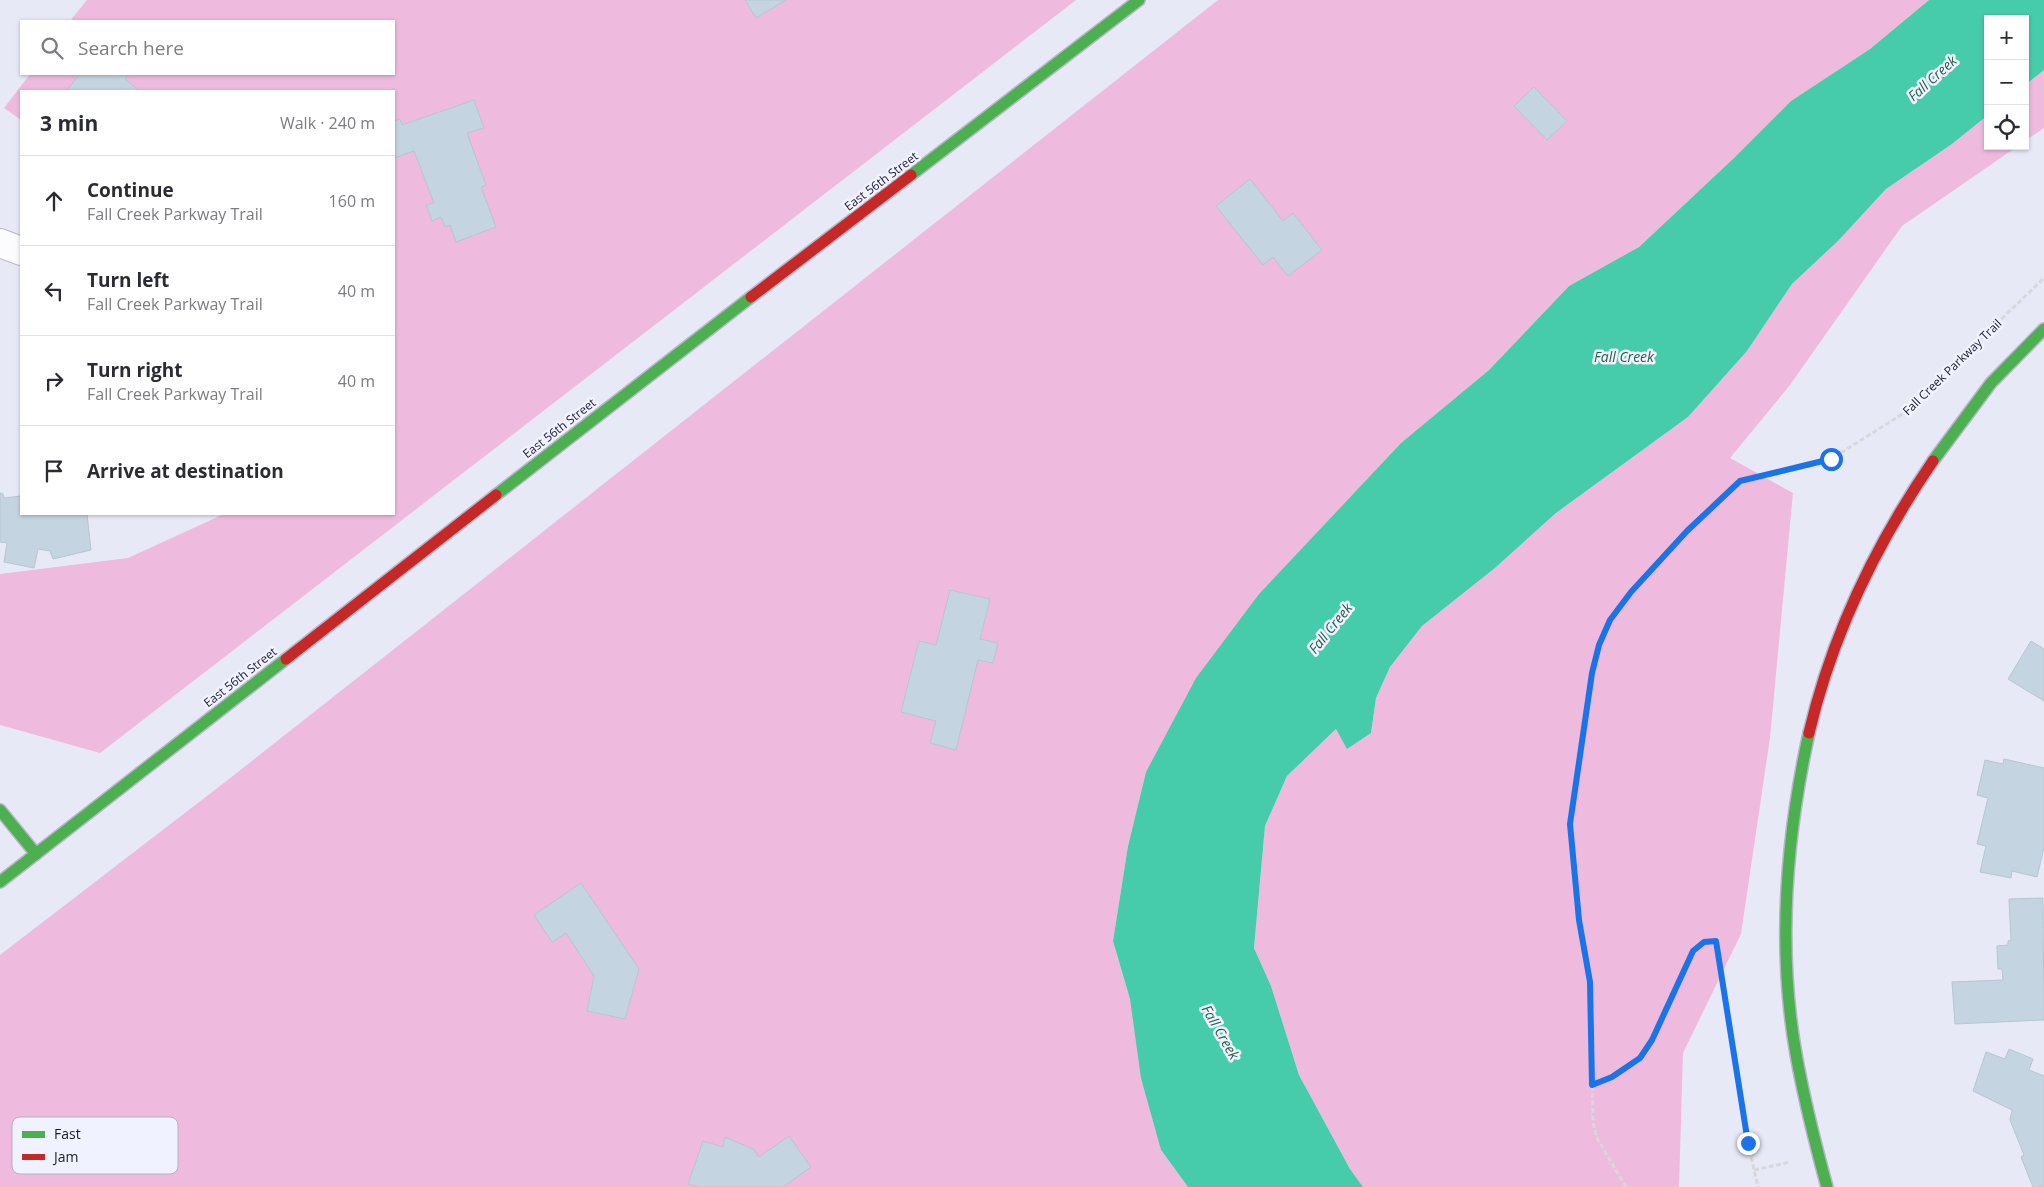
<!DOCTYPE html>
<meta charset="utf-8">
<style>
:root{--surface:#fff;--page:#f2f2f3;--text:#2b2b33;--muted:#7c7c81;--line:#e1e1e2}
body{margin:0;font-family:"Open Sans",sans-serif;background:var(--page);color:var(--text)}
.controls{position:absolute;right:15px;top:15px;display:grid;overflow:hidden;border-radius:0px;box-shadow:0 1px 4px #0004}
.controls button{width:45px;height:45px;display:grid;place-items:center;padding:0;border:0;border-bottom:1px solid var(--line);background:var(--surface);color:var(--text);font:25px sans-serif}
.stop{position:absolute;width:15px;height:15px;margin:-11px;border:4px solid #1a73e8;border-radius:50%;background:#fff}
.stop.end{background:#1a73e8;border-color:#fff;box-shadow:0 1px 5px #0008}
.list{margin:0;padding:0;list-style:none}
h2{display:flex;justify-content:space-between;align-items:center;height:65px;margin:0;padding:0 20px;font-size:21px}
h2 small{font-size:16px;font-weight:400;color:var(--muted)}
.list li{display:grid;grid-template-columns:32px 1fr auto;gap:15px;align-items:center;box-sizing:border-box;height:90px;padding:0 20px;border-top:1px solid var(--line)}
.list b{display:block;font-size:19px;white-space:nowrap}
.list p{margin:0;font-size:16px;white-space:nowrap;color:var(--muted)}
.list em{font-size:16px;font-style:normal;color:var(--muted)}
.icon{flex:none;width:28px;height:28px;fill:none;stroke:currentColor;stroke-width:2;stroke-linecap:round;stroke-linejoin:round}
.map{position:relative;flex:none;width:2044px;height:1187px;overflow:hidden}
.search{position:absolute;background:var(--surface);box-shadow:0 1px 4px #0004;left:20px;top:20px;width:375px;height:55px;display:flex;align-items:center;gap:12px;box-sizing:border-box;padding:0 18px;border-radius:0px;color:var(--muted);font-size:19px}
.panel{position:absolute;background:var(--surface);box-shadow:0 1px 4px #0004;left:20px;top:90px;width:375px;height:425px;border-radius:0px}
.map>svg:first-child{display:block}
.green{fill:#eebbdf}
.water{fill:#46ccaa}
.building{fill:#c4d4e0;stroke:#b6c6d2}
.lines{fill:none;stroke-linecap:round;stroke-linejoin:round}
.street-casing{stroke:#b6b6c8;stroke-width:30}
.fast-casing{stroke:#b6b6c8;stroke-width:14}
.jam-casing{stroke:#b6b6c8;stroke-width:14}
.path{stroke:#d7d7dd;stroke-width:3;stroke-dasharray:5 2.5;stroke-linecap:butt}
.street{stroke:#fcfcfe;stroke-width:28}
.fast{stroke:#4caf50;stroke-width:11}
.jam{stroke:#c62828;stroke-width:11}
.route{stroke:#1a73e8;stroke-width:6}
.labels{text-anchor:middle;dominant-baseline:central;stroke-width:5;stroke-linejoin:round;paint-order:stroke}
.street-label{font-size:12px;fill:#1b1b32;stroke:#f1f2ff}
.water-label{font-size:14px;font-style:italic;fill:#255f48;stroke:#f1f2ff}
.key{fill:#f1f2ff;stroke:#b1b2c2;stroke-width:1}
.key-label{font-size:14px;fill:#1b1b32}
</style>
<div class="map">
<svg width="2044" height="1187" viewBox="0 0 2044 1187">
<rect width="100%" height="100%" fill="#e8e9f7"/>
<!-- green -->
<g class="green">
<polygon points="87,0 1076,0 100,753 0,725 0,574 128,558 224,514 394,514 394,91 21,91 21,120 4,108 30,74 394,74 394,21 70,21"/>
<polygon points="1218,0 1929,0 1870,49 1791,101 1734,158 1639,247 1569,286 1489,370 1401,443 1259,594 1146,772 1128,846 1113,941 1130,999 1161,1150 1188,1187 0,1187 0,955 229,779"/>
<polygon points="2044,70 2044,128 2025,141 2025,85"/>
<polygon points="1988,115 1988,146 2018,146 1902,226 1790,385 1730,458 1793,493 1770,738 1741,934 1683,1053 1679,1187 1363,1187 1350,1169 1299,1075 1271,986 1254,948 1265,826 1287,776 1336,729 1371,733 1376,698 1390,667 1422,626 1495,568 1556,513 1688,417 1747,351 1792,284 1838,241 1886,189 1952,144"/>
</g>
<!-- water -->
<polygon class="water" points="1929,0 2044,0 2044,70 2025,85 2025,19 1988,19 1988,115 1952,144 1886,189 1838,241 1792,284 1747,351 1688,417 1556,513 1495,568 1422,626 1390,667 1376,698 1371,733 1347,749 1336,729 1287,776 1265,826 1254,948 1271,986 1299,1075 1350,1169 1363,1187 1188,1187 1161,1150 1141,1078 1130,999 1113,941 1128,846 1146,772 1196,678 1259,594 1401,443 1489,370 1569,286 1639,247 1734,158 1791,101 1870,49"/>
<!-- building -->
<g class="building">
<polygon points="745,0 786,0 756,18"/>
<polygon points="80,74 129,74 125,79 140,91 66,91"/>
<polygon points="1534,87 1567,121 1547,140 1514,106"/>
<polygon points="474,100 484,128 467,133 486,185 481,187 496,227 456,242 450,225 445,227 441,217 432,221 426,205 434,203 414,151 394,158 394,121 400,119 402,125"/>
<polygon points="1250,179 1283,221 1293,213 1322,250 1288,276 1273,257 1263,265 1216,206"/>
<polygon points="0,493 3,494 4,498 21,496 21,514 87,514 91,550 53,559 50,551 38,549 34,568 4,562 7,543 0,542"/>
<polygon points="950,590 990,599 980,639 998,643 993,663 978,660 956,750 930,743 936,721 901,712 919,641 936,645"/>
<polygon points="2031,641 2044,649 2044,701 2008,679"/>
<polygon points="2004,759 2044,768 2044,848 2037,877 2012,871 2011,878 1980,872 1986,846 1977,844 1988,798 1977,795 1985,760 2003,764"/>
<polygon points="581,883 639,969 625,1019 587,1011 594,976 566,933 552,942 534,915"/>
<polygon points="2043,898 2044,1020 1955,1024 1952,982 2003,980 2002,969 1998,969 1997,946 2008,945 2008,941 2011,940 2009,899"/>
<polygon points="2009,1049 2033,1059 2029,1070 2044,1076 2044,1186 2041,1187 2033,1187 2021,1157 2024,1155 2010,1120 2012,1110 1973,1091 1986,1052 2005,1059"/>
<polygon points="789,1136 811,1167 783,1187 699,1187 688,1184 703,1141 723,1147 725,1137 753,1149 759,1157"/>
</g>
<g class="lines">
<defs>
<polyline id="street" points="0,243 21,251"/>
<g id="fast">
<polyline points="911,175 1139,0"/>
<polyline points="1933,461 1991,383 2044,329"/>
<polyline points="496,495 751,297"/>
<path d="M 1809,733 C 1786,838 1777,947 1796,1054 C 1804,1099 1815,1143 1827,1187"/>
<polyline points="0,810 36,854"/>
<polyline points="0,882 286,659"/>
</g>
<g id="jam">
<polyline points="751,297 911,175"/>
<polyline points="286,659 496,495"/>
<path d="M 1809,733 C 1832,635 1876,544 1933,461"/>
</g>
</defs>
<!-- street casing -->
<use href="#street" class="street-casing"/>
<!-- fast casing -->
<use href="#fast" class="fast-casing"/>
<!-- jam casing -->
<use href="#jam" class="jam-casing"/>
<!-- path -->
<g class="path">
<polyline points="1592,1085 1612,1077 1640,1058 1652,1039 1693,951 1704,942 1716,941 1748,1143 1758,1187"/>
<polyline points="1754,1170 1790,1162"/>
<polyline points="1626,1187 1598,1140 1593,1123 1590,982 1579,920 1570,824 1592,673 1599,645 1610,620 1631,592 1687,531 1740,481 1831,459 1904,413 2044,278"/>
</g>
<!-- street -->
<use href="#street" class="street"/>
<!-- fast -->
<use href="#fast" class="fast"/>
<!-- jam -->
<use href="#jam" class="jam"/>
</g>
<g class="lines">
<!-- route -->
<polyline class="route" points="1748,1143 1716,941 1704,942 1693,951 1652,1040 1640,1058 1612,1077 1592,1085 1590,982 1579,920 1570,824 1592,673 1599,645 1610,620 1631,592 1687,531 1740,481 1831,459"/>
</g>
<g class="labels">
<!-- street labels -->
<g class="street-label">
<text transform="translate(881 181) rotate(-37)">East 56th Street</text>
<text transform="translate(1952 367) rotate(-44)">Fall Creek Parkway Trail</text>
<text transform="translate(559 428) rotate(-38)">East 56th Street</text>
<text transform="translate(240 677) rotate(-38)">East 56th Street</text>
</g>
<!-- water labels -->
<g class="water-label">
<text transform="translate(1932 78) rotate(-42)">Fall Creek</text>
<text x="1624" y="356">Fall Creek</text>
<text transform="translate(1330 628) rotate(-51)">Fall Creek</text>
<text transform="translate(1221 1032) rotate(60)">Fall Creek</text>
</g>
</g>
<!-- legend -->
<rect x="12" y="1117" width="166" height="57" rx="8" class="key"/>
<rect x="22" y="1131" width="23" height="7" fill="#4caf50"/>
<rect x="22" y="1154" width="23" height="6" fill="#c62828"/>
<g class="key-label">
<text x="54" y="1139">Fast</text>
<text x="54" y="1162">Jam</text>
</g>
</svg>
<div class="controls">
<button>+</button>
<button>−</button>
<button><svg class="icon" aria-label="locate" viewBox="0 0 24 24"><circle cx="12" cy="12" r="6"/><path d="M12 2v4M12 18v4M2 12h4M18 12h4"/></svg></button>
</div>
<div class="stop" style="left:1831px;top:459px"></div>
<div class="stop end" style="left:1748px;top:1143px"></div>
<div class="search"><svg class="icon" aria-label="search" viewBox="0 0 24 24"><circle cx="10" cy="10" r="6"/><path d="M15 15l6 6"/></svg>Search here</div>
<section class="panel">
<h2>3 min<small>Walk · 240 m</small></h2>
<ul class="list">
<li><svg class="icon" aria-label="ahead" viewBox="0 0 24 24"><path d="M12 20V5M6 11l6-6 6 6"/></svg><div><b>Continue</b><p>Fall Creek Parkway Trail</p></div><em>160 m</em></li>
<li><svg class="icon" aria-label="left" viewBox="0 0 24 24"><path d="M17 20v-9H6M10 6l-5 5 5 5"/></svg><div><b>Turn left</b><p>Fall Creek Parkway Trail</p></div><em>40 m</em></li>
<li><svg class="icon" aria-label="right" viewBox="0 0 24 24"><path d="M7 20v-9h11M14 6l5 5-5 5"/></svg><div><b>Turn right</b><p>Fall Creek Parkway Trail</p></div><em>40 m</em></li>
<li><svg class="icon" aria-label="arrive" viewBox="0 0 24 24"><path d="M6 21V4h12l-3 4 3 4H6"/></svg><div><b>Arrive at destination</b></div></li>
</ul>
</section>
</div>
